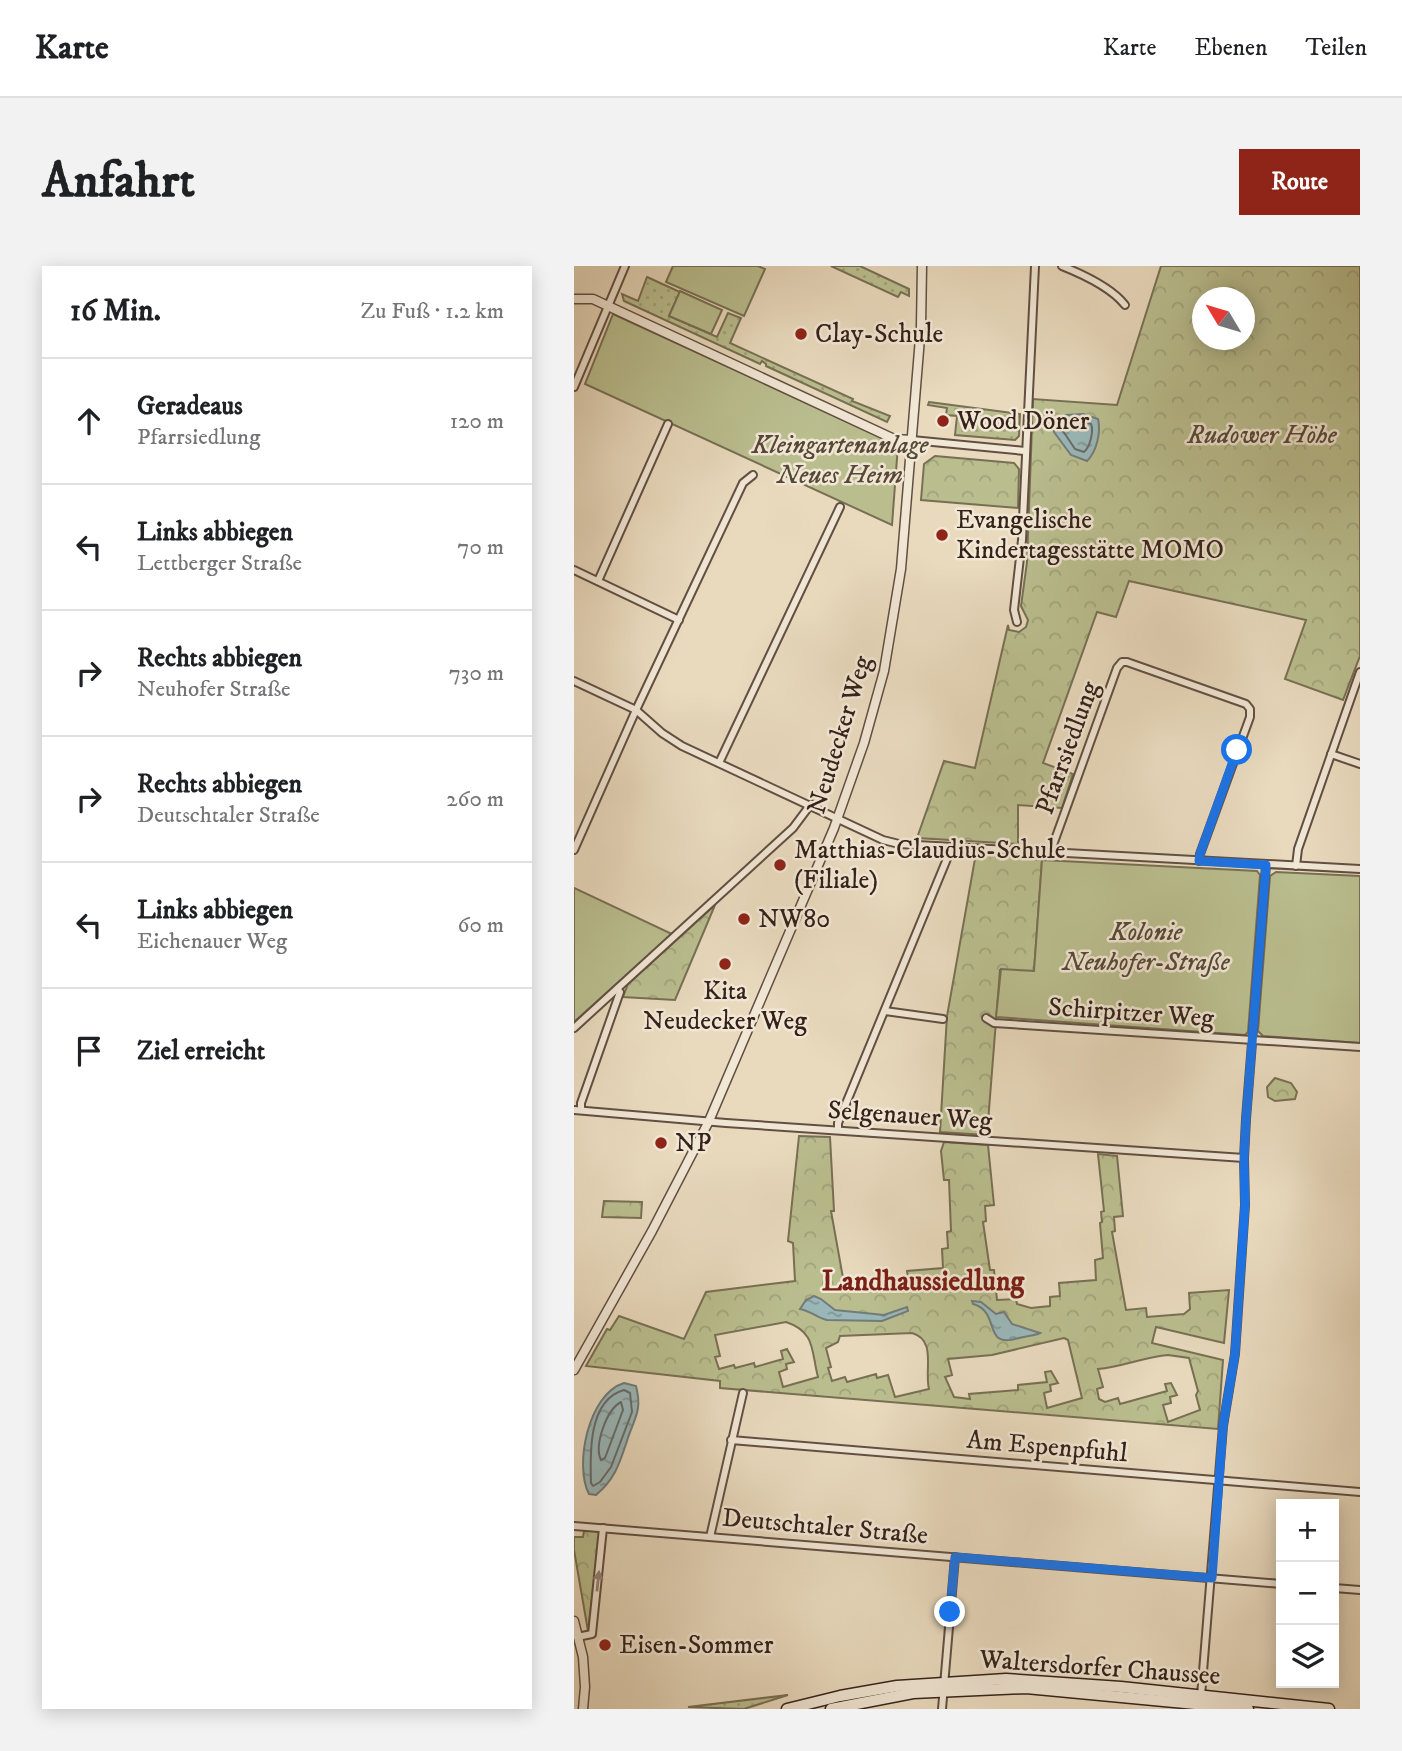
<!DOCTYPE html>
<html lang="de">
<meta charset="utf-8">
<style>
:root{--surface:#fff;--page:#f2f2f2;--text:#202124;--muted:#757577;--line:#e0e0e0;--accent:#8f2418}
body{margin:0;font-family:"IM FELL DW Pica",serif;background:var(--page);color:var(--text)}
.controls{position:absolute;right:21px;bottom:21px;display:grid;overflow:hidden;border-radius:0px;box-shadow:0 4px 18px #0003}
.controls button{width:63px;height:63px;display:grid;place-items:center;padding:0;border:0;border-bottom:2px solid var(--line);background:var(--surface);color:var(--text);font:35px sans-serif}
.compass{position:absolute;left:618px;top:21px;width:63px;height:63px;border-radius:50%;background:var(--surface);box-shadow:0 4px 18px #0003;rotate:308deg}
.stop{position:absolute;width:21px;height:21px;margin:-16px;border:5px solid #1a73e8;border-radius:50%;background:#fff}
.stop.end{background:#1a73e8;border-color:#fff;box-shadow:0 2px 7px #0008}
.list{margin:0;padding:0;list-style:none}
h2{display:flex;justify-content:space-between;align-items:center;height:91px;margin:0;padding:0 28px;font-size:30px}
h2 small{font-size:23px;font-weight:400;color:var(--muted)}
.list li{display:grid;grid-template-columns:46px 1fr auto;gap:21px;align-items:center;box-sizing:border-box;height:126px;padding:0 28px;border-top:2px solid var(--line)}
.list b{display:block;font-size:26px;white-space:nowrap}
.list p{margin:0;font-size:23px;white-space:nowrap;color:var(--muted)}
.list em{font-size:23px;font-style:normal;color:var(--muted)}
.icon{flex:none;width:38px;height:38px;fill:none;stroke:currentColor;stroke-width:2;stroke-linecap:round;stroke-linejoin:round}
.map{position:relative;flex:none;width:786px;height:1443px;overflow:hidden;border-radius:0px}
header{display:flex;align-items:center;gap:42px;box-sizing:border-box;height:98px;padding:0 35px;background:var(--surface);border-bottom:2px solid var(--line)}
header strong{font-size:33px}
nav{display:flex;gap:38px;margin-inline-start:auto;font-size:24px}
.intro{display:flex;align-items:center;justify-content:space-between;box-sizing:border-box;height:168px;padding:0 42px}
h1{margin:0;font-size:49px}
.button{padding:18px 32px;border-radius:0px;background:var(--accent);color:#fff;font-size:24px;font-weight:700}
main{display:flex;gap:42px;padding:0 42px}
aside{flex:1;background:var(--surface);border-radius:0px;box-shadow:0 4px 18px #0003}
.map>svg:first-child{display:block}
.grass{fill:url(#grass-dots);stroke:#787054;stroke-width:2}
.forest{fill:url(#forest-crowns);stroke:#787054;stroke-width:2;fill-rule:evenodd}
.garden{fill:#babe8f;stroke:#787054;stroke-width:2}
.water{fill:url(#water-ripples);stroke:#727c7a;stroke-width:2}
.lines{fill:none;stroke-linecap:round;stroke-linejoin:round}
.shore{stroke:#686c6a;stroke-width:2}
.minor-casing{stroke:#624f43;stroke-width:10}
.tertiary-casing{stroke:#624f43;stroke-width:11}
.secondary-casing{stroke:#35211a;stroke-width:13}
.minor{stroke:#f1e7d5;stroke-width:6}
.tertiary{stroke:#f1e7d5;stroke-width:8}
.secondary{stroke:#f1e7d5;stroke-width:10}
.oneway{fill:#938478}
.route{stroke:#1a73e8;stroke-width:9}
.poi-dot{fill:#8f2418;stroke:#f1e7d5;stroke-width:2.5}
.labels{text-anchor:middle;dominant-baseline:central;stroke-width:5;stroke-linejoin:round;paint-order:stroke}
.poi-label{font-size:26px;fill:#35211a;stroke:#f1e7d5;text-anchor:start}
.park-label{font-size:26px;font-style:italic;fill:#564837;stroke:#f1e7d5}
.street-label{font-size:26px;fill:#35211a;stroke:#f1e7d5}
.neighbourhood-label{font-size:28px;font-weight:bold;fill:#7a1f14;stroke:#f1e7d5}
</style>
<header>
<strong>Karte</strong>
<nav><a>Karte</a><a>Ebenen</a><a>Teilen</a></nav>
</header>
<div class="intro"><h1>Anfahrt</h1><a class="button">Route</a></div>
<main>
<aside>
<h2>16 Min.<small>Zu Fuß · 1.2 km</small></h2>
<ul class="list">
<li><svg class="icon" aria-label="ahead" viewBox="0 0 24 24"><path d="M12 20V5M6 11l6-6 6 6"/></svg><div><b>Geradeaus</b><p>Pfarrsiedlung</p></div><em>120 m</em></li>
<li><svg class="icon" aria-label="left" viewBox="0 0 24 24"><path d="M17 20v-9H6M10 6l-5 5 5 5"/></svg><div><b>Links abbiegen</b><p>Lettberger Straße</p></div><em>70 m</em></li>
<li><svg class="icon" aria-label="right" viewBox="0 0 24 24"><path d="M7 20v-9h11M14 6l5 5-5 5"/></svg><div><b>Rechts abbiegen</b><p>Neuhofer Straße</p></div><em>730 m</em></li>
<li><svg class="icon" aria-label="right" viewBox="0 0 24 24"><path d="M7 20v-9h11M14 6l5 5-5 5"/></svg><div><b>Rechts abbiegen</b><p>Deutschtaler Straße</p></div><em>260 m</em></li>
<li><svg class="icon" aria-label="left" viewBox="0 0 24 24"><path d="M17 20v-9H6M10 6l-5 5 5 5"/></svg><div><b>Links abbiegen</b><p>Eichenauer Weg</p></div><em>60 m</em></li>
<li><svg class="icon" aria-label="arrive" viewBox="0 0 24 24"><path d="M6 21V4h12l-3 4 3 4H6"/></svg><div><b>Ziel erreicht</b></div></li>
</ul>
</aside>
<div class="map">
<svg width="786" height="1443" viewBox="0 0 786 1443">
<defs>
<pattern id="grass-dots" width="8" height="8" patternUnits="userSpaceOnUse" patternTransform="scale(1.75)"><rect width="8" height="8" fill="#babe8f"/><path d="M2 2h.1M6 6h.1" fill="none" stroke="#a0a37b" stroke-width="1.8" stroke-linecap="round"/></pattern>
<pattern id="forest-crowns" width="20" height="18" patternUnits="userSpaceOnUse" patternTransform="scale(1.75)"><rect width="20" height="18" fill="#babe8f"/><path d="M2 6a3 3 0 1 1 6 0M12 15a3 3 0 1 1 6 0" fill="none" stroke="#a0a37b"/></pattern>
<pattern id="water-ripples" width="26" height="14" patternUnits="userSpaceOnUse" patternTransform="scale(1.75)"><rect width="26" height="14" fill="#9ab8ba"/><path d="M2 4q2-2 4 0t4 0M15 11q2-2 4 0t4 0" fill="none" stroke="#7e9596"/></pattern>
</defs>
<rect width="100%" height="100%" fill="#e9dabe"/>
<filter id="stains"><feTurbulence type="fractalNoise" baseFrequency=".00286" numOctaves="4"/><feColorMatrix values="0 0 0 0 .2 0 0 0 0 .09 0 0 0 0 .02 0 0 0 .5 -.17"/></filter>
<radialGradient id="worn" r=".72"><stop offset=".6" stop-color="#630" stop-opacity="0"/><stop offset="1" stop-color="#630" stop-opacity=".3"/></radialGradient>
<!-- grass -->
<g class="grass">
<polygon points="257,0 286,0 335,23 335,30 327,26 324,31"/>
<polygon points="73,11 106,26 95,50 143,71 154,47 167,52 156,77 279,133 278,135 316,150 313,156 192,100 192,98 188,95 186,98 50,35 48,28 64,35"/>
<polygon points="355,136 446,148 445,170 441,174 381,169 383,150 372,149 373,142 354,139"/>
<polygon points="214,1429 170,1443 114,1441"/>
</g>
<!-- forest -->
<g class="forest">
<path d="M 587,0 L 786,0 L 786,390 L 769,434 L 711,413 L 732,354 L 555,315 L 542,351 L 523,346 L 469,497 L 499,508 L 488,542 L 444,539 L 444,578 L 343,572 L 370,495 L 401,502 L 434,359 L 435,364 L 445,366 L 452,361 L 454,354 L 447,340 L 453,296 L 459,133 L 543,139 ZM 628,32 L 670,32 L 670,74 L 628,74 Z"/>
<polygon points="361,190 440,197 445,203 444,242 347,234 350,198"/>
<polygon points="402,587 468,594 460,705 426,704 413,869 366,866 373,750"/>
<polygon points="141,639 101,734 49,731 54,718"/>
<polygon points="701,812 717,817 723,826 721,833 701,835 694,831 693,821"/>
<path d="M 225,870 L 256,871 L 260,945 L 257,945 L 271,1023 L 302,1021 L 303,1026 L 324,1023 L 324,1020 L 335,1019 L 333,1005 L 369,1002 L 368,983 L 374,982 L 373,966 L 377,965 L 375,914 L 370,914 L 367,885 L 370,876 L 414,879 L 420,939 L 411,940 L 412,955 L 409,956 L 416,1004 L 420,1004 L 423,1034 L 442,1033 L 443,1038 L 457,1042 L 476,1040 L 476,1031 L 486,1030 L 485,1017 L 522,1014 L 521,994 L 529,992 L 526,957 L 528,956 L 527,946 L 530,945 L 524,888 L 543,890 L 549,950 L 540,951 L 541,965 L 538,966 L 552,1044 L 572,1042 L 573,1051 L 610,1048 L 616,1043 L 615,1027 L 655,1024 L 650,1077 L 582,1061 L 578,1077 L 649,1094 L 644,1163 L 146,1122 L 146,1115 L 12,1100 L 33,1063 L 36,1064 L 45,1050 L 110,1073 L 132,1026 L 221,1015 L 219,977 L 214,975 ZM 212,1056 C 242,1066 237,1085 244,1111 L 209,1121 L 205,1106 L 213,1103 L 212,1098 L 220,1096 L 213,1083 L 207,1085 L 209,1093 L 181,1101 L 180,1097 L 161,1102 L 160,1099 L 145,1103 L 141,1091 L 146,1090 L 141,1069 ZM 338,1067 C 363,1074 350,1104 355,1123 L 321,1131 L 314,1109 L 303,1112 L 302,1108 L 273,1116 L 271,1111 L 258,1115 L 254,1102 L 257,1101 L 252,1082 L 264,1076 L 266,1070 ZM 490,1072 L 494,1074 L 508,1132 L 473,1142 L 470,1127 L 477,1125 L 476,1119 L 484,1117 L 477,1105 L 471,1106 L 473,1116 L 444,1119 L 444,1124 L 395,1128 L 396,1133 L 380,1131 L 371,1111 L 378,1109 L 374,1093 L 418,1089 ZM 594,1089 L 615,1092 L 624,1125 L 622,1129 L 626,1144 L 594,1156 L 589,1139 L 597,1137 L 596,1131 L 603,1129 L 597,1117 L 591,1118 L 593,1125 L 546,1138 L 544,1132 L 531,1136 L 525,1133 L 523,1123 L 529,1121 L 524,1103 C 548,1101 570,1091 594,1089 Z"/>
<polygon points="30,935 68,936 67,952 28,951"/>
<polygon points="10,1265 25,1265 26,1267 14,1365 0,1284 0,1271 9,1271"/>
</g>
<!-- garden -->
<g class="garden">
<polygon points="99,0 184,0 191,3 170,50 92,16"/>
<polygon points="106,25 148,44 137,68 95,50"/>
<polygon points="39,48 324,179 318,259 11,118"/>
<polygon points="468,594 683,605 686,609 674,766 671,769 422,751 427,703 460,705"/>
<polygon points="702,606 786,610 786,777 689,770 684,765 696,610"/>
<polygon points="0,622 98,668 0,756"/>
</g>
<!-- water -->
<g class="water">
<path d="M 509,148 L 524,153 C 527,166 523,185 513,195 L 497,189 L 480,166 L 481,154 L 492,149 Z"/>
<path d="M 240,1030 L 247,1033 L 261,1044 L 310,1049 L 333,1041 L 334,1045 L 308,1055 L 253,1054 C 243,1052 237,1045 226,1043 L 232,1034 Z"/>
<path d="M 398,1035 L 407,1036 L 422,1048 L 430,1046 L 438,1058 L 466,1067 C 460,1070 452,1070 445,1072 C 407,1084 428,1046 399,1038 Z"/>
<path d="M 50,1117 L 62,1120 C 69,1147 59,1153 52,1178 C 45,1199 40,1214 22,1229 L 15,1228 C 0,1200 14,1128 50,1117 Z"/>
</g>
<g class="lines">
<!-- shore -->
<g class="shore">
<path d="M 508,155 L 517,158 C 520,165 516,181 510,186 L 501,183 L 487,162 L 493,156 Z"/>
<path d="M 50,1124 L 56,1127 L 58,1146 L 37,1201 L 26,1216 L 19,1220 L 17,1217 C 16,1188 14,1134 50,1124 Z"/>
<path d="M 47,1136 L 49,1144 L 31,1192 L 27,1194 C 20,1180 32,1144 47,1136 Z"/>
</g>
<defs>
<g id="minor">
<path d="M 488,0 C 508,8 537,21 551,39"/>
<polyline points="0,121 51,0"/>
<polyline points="338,174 451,185"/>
<polyline points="0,304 105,354"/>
<polyline points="24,315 94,158"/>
<polyline points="443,356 440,344 448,274 461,0"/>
<polyline points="0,415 62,444 88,467 108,480 309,574 325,578 786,603"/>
<polyline points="757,488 786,498"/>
<polyline points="145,497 266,241"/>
<polyline points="0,584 62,444 169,217 179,209"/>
<polyline points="478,587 479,579 543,402 548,396 553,396 672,438 676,443 676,451 626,588 625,595"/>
<polyline points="722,600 724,583 786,406"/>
<polyline points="311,745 369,753"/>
<polyline points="412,752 420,757 786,781"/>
<polyline points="0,762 219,562 237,538"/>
<polyline points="0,844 152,857 670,892"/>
<polyline points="7,844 7,837 46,726 43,723"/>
<polyline points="264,864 264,857 375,588 375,582"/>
<polyline points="157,1174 786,1226"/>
<polyline points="0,1260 707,1318"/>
<polyline points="136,1271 169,1127"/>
<polyline points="760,1322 786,1324"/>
<polyline points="3,1371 18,1368 29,1262"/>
<polyline points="627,1430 649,1160 661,1088 671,939 670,892 672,853 692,599"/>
<polyline points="368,1443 381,1291"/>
</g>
<g id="tertiary">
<polyline points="0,33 19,33 320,173 338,174"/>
<polyline points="0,1104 78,965 135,855 260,562 290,477 310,405 327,303 347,60 348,0"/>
<polyline points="0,1355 9,1391 11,1421 9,1443"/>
</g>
<g id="secondary">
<polyline points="213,1443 266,1430 323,1420 432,1413 547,1421 755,1443"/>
<polyline points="257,1443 339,1427 452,1422 674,1443"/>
</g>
</defs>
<!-- minor casing -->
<use href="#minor" class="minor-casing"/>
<!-- tertiary casing -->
<use href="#tertiary" class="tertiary-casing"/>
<!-- secondary casing -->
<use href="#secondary" class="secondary-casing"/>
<!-- minor -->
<use href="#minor" class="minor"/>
<!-- tertiary -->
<use href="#tertiary" class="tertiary"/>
<!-- secondary -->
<use href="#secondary" class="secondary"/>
</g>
<!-- one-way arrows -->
<defs><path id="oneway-solid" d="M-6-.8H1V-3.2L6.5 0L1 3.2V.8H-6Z" transform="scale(1.75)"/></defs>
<use class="oneway" href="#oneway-solid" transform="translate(24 1315) rotate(-84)"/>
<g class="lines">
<!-- route -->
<polyline class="route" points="376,1346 381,1291 638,1312 649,1160 661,1088 671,939 670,892 672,853 692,599 625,595 626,588 663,484"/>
</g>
<!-- markers -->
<g class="poi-dot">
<circle cx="227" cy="68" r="7"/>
<circle cx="369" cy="155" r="7"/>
<circle cx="368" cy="269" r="7"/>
<circle cx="206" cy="599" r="7"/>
<circle cx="170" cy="653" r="7"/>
<circle cx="151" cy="698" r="7"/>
<circle cx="87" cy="877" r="7"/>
<circle cx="31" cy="1379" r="7"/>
</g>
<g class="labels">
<!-- poi labels -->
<g class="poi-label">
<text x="241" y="68">Clay-Schule</text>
<text x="383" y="155">Wood Döner</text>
<text x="382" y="254">Evangelische<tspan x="382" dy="30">Kindertagesstätte MOMO</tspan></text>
<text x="220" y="584">Matthias-Claudius-Schule<tspan x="220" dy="30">(Filiale)</tspan></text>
<text x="184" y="653">NW80</text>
<text x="151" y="725" text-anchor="middle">Kita<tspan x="151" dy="30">Neudecker Weg</tspan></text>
<text x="101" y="877">NP</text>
<text x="45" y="1379">Eisen-Sommer</text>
</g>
<!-- park labels -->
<g class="park-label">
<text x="688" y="169">Rudower Höhe</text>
<text x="266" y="179">Kleingartenanlage<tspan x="266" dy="30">Neues Heim</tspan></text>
<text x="572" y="666">Kolonie<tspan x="572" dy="30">Neuhofer-Straße</tspan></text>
</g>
<!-- street labels -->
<g class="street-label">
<text transform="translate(266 469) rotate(-73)">Neudecker Weg</text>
<text transform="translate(494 482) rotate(-70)">Pfarrsiedlung</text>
<text transform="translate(557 747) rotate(4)">Schirpitzer Weg</text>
<text transform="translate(336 850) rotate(4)">Selgenauer Weg</text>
<text transform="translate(473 1181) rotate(5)">Am Espenpfuhl</text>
<text transform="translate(251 1261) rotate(5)">Deutschtaler Straße</text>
<text transform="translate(526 1402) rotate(4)">Waltersdorfer Chaussee</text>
</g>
<!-- neighbourhood labels -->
<g class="neighbourhood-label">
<text x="349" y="1015">Landhaussiedlung</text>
</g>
</g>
<rect width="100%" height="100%" filter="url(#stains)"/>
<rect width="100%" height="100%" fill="url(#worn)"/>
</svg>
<div class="controls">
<button>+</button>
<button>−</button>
<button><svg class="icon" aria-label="layers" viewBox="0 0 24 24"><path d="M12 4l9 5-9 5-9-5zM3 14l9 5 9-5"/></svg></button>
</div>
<svg class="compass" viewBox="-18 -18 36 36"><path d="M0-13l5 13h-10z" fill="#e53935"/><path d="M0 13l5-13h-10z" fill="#757577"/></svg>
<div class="stop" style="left:663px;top:484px"></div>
<div class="stop end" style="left:376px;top:1346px"></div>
</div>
</main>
